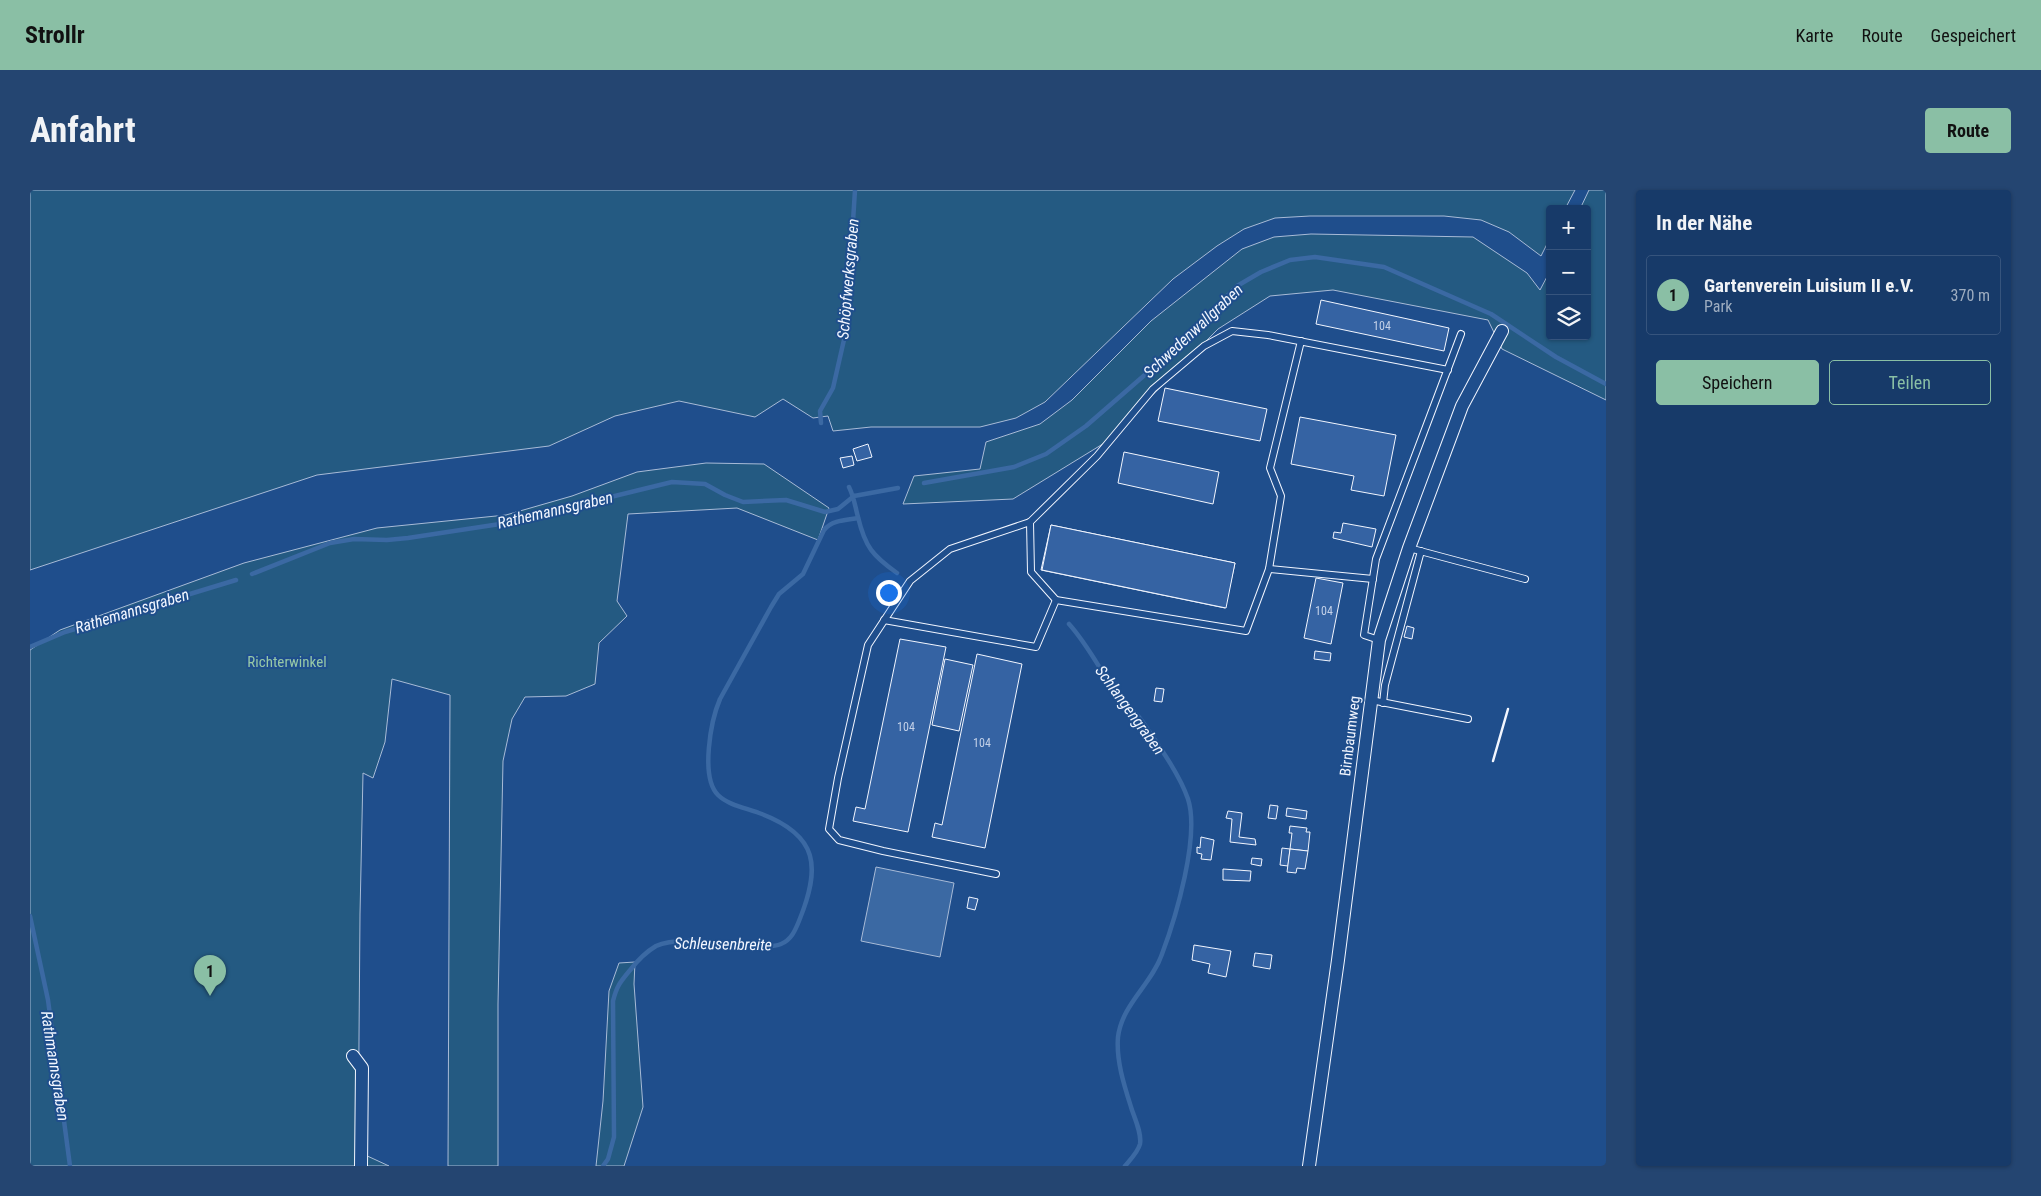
<!DOCTYPE html>
<html lang="de">
<meta charset="utf-8">
<style>
:root{--surface:#173a69;--page:#244571;--text:#f1f3f6;--muted:#9eadc0;--line:#36547d;--accent:#8abfa5}
body{margin:0;font-family:"Roboto Condensed",sans-serif;background:var(--page);color:var(--text)}
.controls{position:absolute;right:15px;top:15px;display:grid;overflow:hidden;border-radius:5px;box-shadow:0 1px 4px #0004}
.controls button{width:45px;height:45px;display:grid;place-items:center;padding:0;border:0;border-bottom:1px solid var(--line);background:var(--surface);color:var(--text);font:25px sans-serif}
.you{position:absolute;left:858px;top:402px;width:18px;height:18px;margin:-12px;border:4px solid #fff;border-radius:50%;background:#1a73e8;box-shadow:0 0 0 8px #1a73e833}
.badge{display:grid;place-items:center;width:32px;height:32px;border-radius:50%;background:var(--accent);color:#111;font-size:16px;font-weight:700}
.pin{position:absolute;translate:-50% -41px;filter:drop-shadow(0 1px 2px #0008)}
.pin::after{content:'';position:absolute;top:26px;width:18px;height:15px;background:inherit;clip-path:polygon(0 0,100% 0,50% 100%)}
.list{margin:0;padding:0;list-style:none}
h2{display:flex;justify-content:space-between;align-items:center;height:65px;margin:0;padding:0 20px;font-size:21px}
h2 small{font-size:16px;font-weight:400;color:var(--muted)}
.list li{display:grid;grid-template-columns:32px 1fr auto;gap:15px;align-items:center;box-sizing:border-box;height:80px;margin:0 10px 10px;padding:0 10px;border:1px solid var(--line);border-radius:5px}
.list b{display:block;font-size:19px;white-space:nowrap}
.list p{margin:0;font-size:16px;white-space:nowrap;color:var(--muted)}
.list em{font-size:16px;font-style:normal;color:var(--muted)}
.actions{display:flex;gap:10px;padding:15px 20px}
.actions a{flex:1;padding:11px 0;border:1px solid var(--accent);border-radius:5px;text-align:center;font-size:18px;color:var(--accent)}
.actions .main{background:var(--accent);color:#111}
.icon{flex:none;width:28px;height:28px;fill:none;stroke:currentColor;stroke-width:2;stroke-linecap:round;stroke-linejoin:round}
.map{position:relative;flex:none;width:1576px;height:976px;overflow:hidden;border-radius:5px}
header{display:flex;align-items:center;gap:30px;box-sizing:border-box;height:70px;padding:0 25px;background:var(--accent);color:#111}
header strong{font-size:24px}
nav{display:flex;gap:28px;margin-inline-start:auto;font-size:18px}
.intro{display:flex;align-items:center;justify-content:space-between;box-sizing:border-box;height:120px;padding:0 30px}
h1{margin:0;font-size:35px}
.button{padding:12px 22px;border-radius:5px;background:var(--accent);color:#111;font-size:18px;font-weight:700}
main{display:flex;gap:30px;padding:0 30px}
aside{flex:1;background:var(--surface);border-radius:5px;box-shadow:0 1px 4px #0004}
.map>svg:first-child{display:block}
.green{fill:#245a82;stroke:#a8bbd7}
.water{fill:#3b69a3;stroke:#a8bbd7}
.lines{fill:none;stroke-linecap:round;stroke-linejoin:round}
.stream{stroke:#3b69a3;stroke-width:4.5}
.building{fill:#3563a3;stroke:#f2f6ff}
.service-casing{stroke:#f2f6ff;stroke-width:8}
.minor-casing{stroke:#f2f6ff;stroke-width:14}
.service{stroke:#1f4e8c;stroke-width:6}
.minor{stroke:#1f4e8c;stroke-width:12}
.wall{stroke:#f2f6ff;stroke-width:2.5}
.labels{text-anchor:middle;dominant-baseline:central;stroke-width:4;stroke-linejoin:round;paint-order:stroke}
.number-label{font-size:12px;fill:#c3d1e8}
.park-label{font-size:15px;fill:#97c8a6;stroke:#1f4e8c}
.street-label{font-size:15px;fill:#f2f6ff;stroke:#1f4e8c}
.water-label{font-size:16px;font-style:italic;fill:#f2f6ff;stroke:#1f4e8c}
</style>
<header>
<strong>Strollr</strong>
<nav><a>Karte</a><a>Route</a><a>Gespeichert</a></nav>
</header>
<div class="intro"><h1>Anfahrt</h1><a class="button">Route</a></div>
<main>
<div class="map">
<svg width="1576" height="976" viewBox="0 0 1576 976">
<rect width="100%" height="100%" fill="#1f4e8c"/>
<!-- green -->
<g class="green">
<polygon points="0,0 1545,0 1535,19 1520,19 1520,48 1511,66 1479,42 1451,30 1414,26 1280,26 1245,28 1214,39 1187,56 1143,89 1015,212 986,228 950,237 841,237 803,241 798,226 783,228 753,209 725,227 649,211 585,226 519,256 287,285 0,380"/>
<polygon points="1559,0 1576,0 1576,210 1472,159 1458,130 1303,100 1240,106 1188,139 1076,252 983,309 873,314 884,286 950,279 956,252 1010,234 1042,210 1121,131 1212,59 1244,47 1281,44 1443,47 1497,83 1510,100 1520,81 1520,146 1557,146 1557,19 1550,19"/>
<polygon points="676,273 734,274 799,318 788,350 707,318 598,324 587,411 597,426 569,453 565,494 536,506 495,507 482,529 473,571 468,814 468,976 418,976 420,505 362,489 355,552 343,588 333,583 330,724 328,976 0,976 0,460 30,440 214,373 347,338 476,325 542,306 607,282"/>
<polygon points="605,772 604,794 613,917 594,976 566,976 573,911 579,801 589,773"/>
<polygon points="333,964 359,976 333,976"/>
</g>
<!-- water -->
<polygon class="water" points="846,677 924,693 910,767 831,751"/>
<g class="lines">
<!-- stream -->
<g class="stream">
<polyline points="791,233 790,221 803,198 816,141 825,0"/>
<polyline points="894,293 984,277 1016,264 1056,236 1140,163 1207,96 1231,82 1260,70 1285,67 1354,77 1461,124 1526,167 1576,194"/>
<path d="M 819,297 C 824,307 825,316 828,327 C 835,357 843,366 867,383"/>
<polyline points="824,306 868,298"/>
<polyline points="222,384 300,353 324,349 357,350 378,348 470,334 642,292 675,294 695,305 713,312 756,310 795,322 808,319 824,306"/>
<path d="M 1039,434 C 1058,455 1070,480 1086,503 C 1094,513 1104,520 1112,531 C 1127,553 1149,583 1158,609 C 1170,646 1146,727 1132,764 C 1122,794 1092,814 1088,847 C 1086,870 1094,895 1101,917 C 1104,927 1112,943 1110,954 C 1108,962 1100,970 1095,976"/>
<polyline points="0,457 35,442 206,390"/>
<polyline points="0,726 18,810 40,976"/>
<path d="M 573,976 L 578,969 L 584,947 L 583,811 C 587,795 591,791 601,779 C 608,770 616,762 626,756 C 646,746 698,754 721,755 C 730,756 742,758 751,754 C 761,750 765,741 769,731 C 791,677 789,645 729,623 C 716,618 698,615 688,605 C 670,587 681,530 690,509 L 741,417 L 749,404 L 773,384 L 794,340 C 802,330 816,330 828,328"/>
</g>
</g>
<!-- building -->
<g class="building">
<polygon points="1291,110 1419,138 1414,161 1286,134"/>
<polygon points="1135,198 1237,219 1230,251 1128,231"/>
<polygon points="1270,227 1366,245 1354,306 1321,300 1324,286 1261,274"/>
<polygon points="838,254 842,267 827,271 823,259"/>
<polygon points="1094,262 1189,282 1183,314 1088,293"/>
<polygon points="822,266 824,275 813,278 810,268"/>
<polygon points="1313,333 1346,339 1342,357 1303,348 1304,342 1311,343"/>
<polygon points="1021,335 1205,373 1195,418 1011,380"/>
<polygon points="1021,335 1205,373 1196,418 1012,380"/>
<polygon points="1286,388 1313,393 1301,454 1274,448"/>
<polygon points="1377,436 1384,438 1382,449 1374,447"/>
<polygon points="870,449 916,457 878,642 823,631 826,617 835,619"/>
<polygon points="1285,461 1301,463 1300,471 1284,469"/>
<polygon points="947,464 992,474 955,658 902,647 905,633 912,635"/>
<polygon points="915,469 943,475 929,541 902,535"/>
<polygon points="1126,498 1134,499 1132,512 1124,511"/>
<polygon points="1240,615 1248,616 1246,629 1238,628"/>
<polygon points="1257,618 1277,621 1276,629 1256,626"/>
<polygon points="1198,621 1212,623 1209,647 1225,649 1226,655 1200,652 1202,629 1196,628"/>
<polygon points="1260,636 1277,638 1276,642 1280,642 1278,661 1260,659 1262,643 1259,643"/>
<polygon points="1171,647 1184,650 1181,670 1171,669 1172,664 1167,663 1167,657 1170,658"/>
<polygon points="1252,658 1260,659 1258,676 1250,675"/>
<polygon points="1260,659 1278,661 1275,679 1267,678 1266,683 1257,682"/>
<polygon points="1222,668 1232,669 1231,676 1221,674"/>
<polygon points="1193,679 1221,681 1220,691 1193,690"/>
<polygon points="939,707 948,709 945,720 937,718"/>
<polygon points="1164,755 1201,761 1196,787 1178,783 1180,774 1162,770"/>
<polygon points="1225,763 1242,765 1240,779 1223,776"/>
</g>
<g class="lines">
<defs>
<g id="service">
<polyline points="1000,332 1001,382 1026,410"/>
<polyline points="1379,358 1495,389"/>
<polyline points="1239,379 1343,389"/>
<polyline points="854,430 1006,457 1026,410 1216,441 1239,379 1251,306 1240,278 1271,151"/>
<polyline points="1349,450 1334,445 1346,369 1431,144"/>
<polyline points="1341,510 1438,529"/>
<polyline points="1353,513 1355,495 1391,361"/>
<polyline points="966,684 853,661 809,650 799,639 808,588 838,455 880,391 920,359 1000,332 1067,266 1123,199 1174,156 1202,141 1238,145 1418,180"/>
</g>
<g id="minor">
<polyline points="323,866 332,878 331,976"/>
<polyline points="1279,976 1308,770 1349,450 1379,358 1432,216 1472,141"/>
</g>
</defs>
<!-- service casing -->
<use href="#service" class="service-casing"/>
<!-- minor casing -->
<use href="#minor" class="minor-casing"/>
<!-- service -->
<use href="#service" class="service"/>
<!-- minor -->
<use href="#minor" class="minor"/>
<!-- wall -->
<polyline class="wall" points="1463,571 1478,519"/>
</g>
<g class="labels">
<!-- number labels -->
<g class="number-label">
<text x="1352" y="136">104</text>
<text x="1294" y="421">104</text>
<text x="876" y="537">104</text>
<text x="952" y="553">104</text>
</g>
<!-- park labels -->
<g class="park-label">
<text x="257" y="472">Richterwinkel</text>
</g>
<!-- street labels -->
<g class="street-label">
<text transform="translate(1320 546) rotate(-83)">Birnbaumweg</text>
</g>
<!-- water labels -->
<g class="water-label">
<text transform="translate(818 89) rotate(-85)">Schöpfwerksgraben</text>
<text transform="translate(1163 141) rotate(-43)">Schwedenwallgraben</text>
<text transform="translate(525 320) rotate(-13)">Rathemannsgraben</text>
<text transform="translate(102 421) rotate(-17)">Rathemannsgraben</text>
<text transform="translate(1100 520) rotate(54)">Schlangengraben</text>
<text transform="translate(693 754) rotate(1)">Schleusenbreite</text>
<text transform="translate(25 876) rotate(81)">Rathmannsgraben</text>
</g>
</g>
</svg>
<div class="controls">
<button>+</button>
<button>−</button>
<button><svg class="icon" aria-label="layers" viewBox="0 0 24 24"><path d="M12 4l9 5-9 5-9-5zM3 14l9 5 9-5"/></svg></button>
</div>
<div class="you"></div>
<div class="pin badge" style="left:180px;top:806px">1</div>
</div>
<aside>
<h2>In der Nähe<small></small></h2>
<ul class="list">
<li><span class="badge">1</span><div><b>Gartenverein Luisium II e.V.</b><p>Park</p></div><em>370 m</em></li>
</ul>
<div class="actions"><a class="main">Speichern</a><a>Teilen</a></div>
</aside>
</main>
